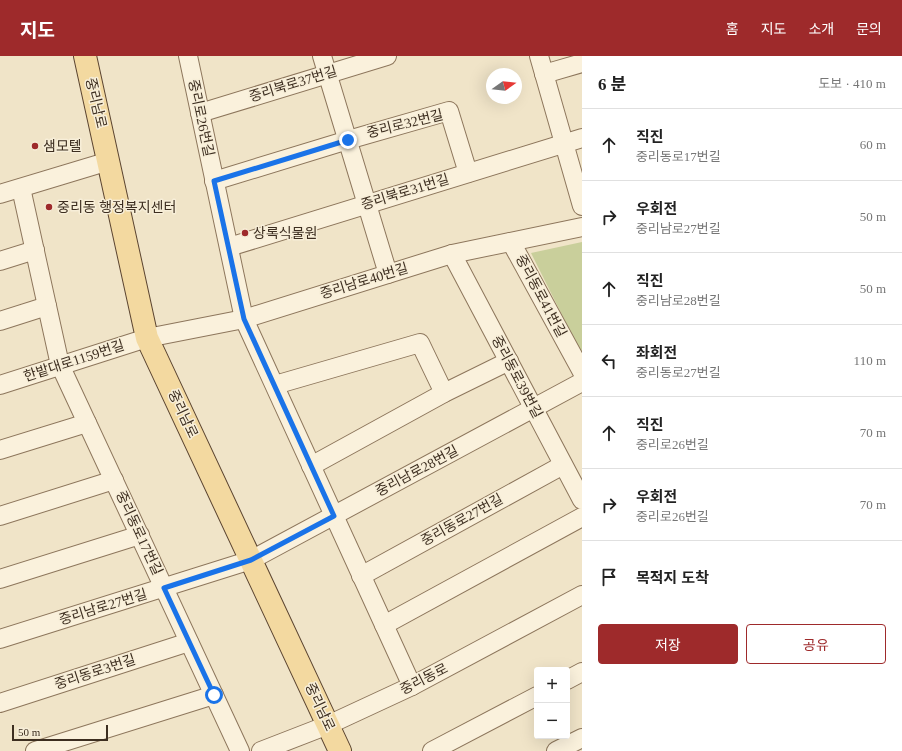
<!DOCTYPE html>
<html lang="ko">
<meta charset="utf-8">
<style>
:root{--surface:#fff;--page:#f6f6f6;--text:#222;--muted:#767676;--line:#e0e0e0;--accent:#9e2a2b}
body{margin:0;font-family:"Times New Roman","Noto Sans KR",serif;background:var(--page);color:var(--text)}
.controls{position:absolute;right:12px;bottom:12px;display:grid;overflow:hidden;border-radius:4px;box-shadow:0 4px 16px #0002}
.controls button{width:36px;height:36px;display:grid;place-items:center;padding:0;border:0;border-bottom:1px solid var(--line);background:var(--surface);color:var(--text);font:20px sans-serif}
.compass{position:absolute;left:486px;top:12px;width:36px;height:36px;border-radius:50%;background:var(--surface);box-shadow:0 4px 16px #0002;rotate:75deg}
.scale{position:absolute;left:12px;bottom:10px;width:96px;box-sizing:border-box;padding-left:4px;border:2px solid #3d2e20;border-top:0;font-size:11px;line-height:14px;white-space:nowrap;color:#3d2e20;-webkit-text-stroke:3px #f7eed8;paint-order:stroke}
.stop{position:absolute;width:12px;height:12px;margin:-9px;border:3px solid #1a73e8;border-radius:50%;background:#fff}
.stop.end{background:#1a73e8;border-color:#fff;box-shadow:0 1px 4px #0008}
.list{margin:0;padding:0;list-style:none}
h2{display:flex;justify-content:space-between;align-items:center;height:52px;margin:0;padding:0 16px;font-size:17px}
h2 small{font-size:13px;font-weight:400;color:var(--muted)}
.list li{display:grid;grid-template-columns:26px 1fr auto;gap:12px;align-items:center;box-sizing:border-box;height:72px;padding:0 16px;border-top:1px solid var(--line)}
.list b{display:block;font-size:15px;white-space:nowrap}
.list p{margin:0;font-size:13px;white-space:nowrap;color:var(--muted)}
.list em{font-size:13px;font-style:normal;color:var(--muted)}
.actions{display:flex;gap:8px;padding:12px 16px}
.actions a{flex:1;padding:9px 0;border:1px solid var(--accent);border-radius:4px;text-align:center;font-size:14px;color:var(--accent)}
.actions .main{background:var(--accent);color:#fff}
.icon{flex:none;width:22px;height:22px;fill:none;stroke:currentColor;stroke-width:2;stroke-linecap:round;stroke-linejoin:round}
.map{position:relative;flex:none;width:582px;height:695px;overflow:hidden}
header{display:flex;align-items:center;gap:24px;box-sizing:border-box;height:56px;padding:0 20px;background:var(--accent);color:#fff}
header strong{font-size:19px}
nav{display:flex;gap:22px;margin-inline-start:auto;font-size:14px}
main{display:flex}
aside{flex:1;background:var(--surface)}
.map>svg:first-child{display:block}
.green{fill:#c9cf9b}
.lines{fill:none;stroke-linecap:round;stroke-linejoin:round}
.minor-casing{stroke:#8d765c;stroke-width:20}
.major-casing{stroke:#5b4430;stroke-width:24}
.minor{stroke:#faf1dc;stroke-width:18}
.major{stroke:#f3d9a0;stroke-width:22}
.route{stroke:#1a73e8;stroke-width:5}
.poi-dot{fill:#9e2a2b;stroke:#f7eed8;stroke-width:1.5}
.labels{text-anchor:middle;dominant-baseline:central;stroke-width:3;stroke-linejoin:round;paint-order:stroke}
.street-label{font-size:14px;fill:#3d2e20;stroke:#f7eed8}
.poi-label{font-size:14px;fill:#3d2e20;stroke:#f7eed8;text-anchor:start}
</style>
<header>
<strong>지도</strong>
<nav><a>홈</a><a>지도</a><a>소개</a><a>문의</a></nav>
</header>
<main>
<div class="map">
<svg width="582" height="695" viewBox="0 0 582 695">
<rect width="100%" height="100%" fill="#f0e4c8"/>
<!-- green -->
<polygon class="green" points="582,186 582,299 531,197"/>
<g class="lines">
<defs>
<g id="minor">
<polyline points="188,0 244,263 412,630"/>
<polyline points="322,0 388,218"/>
<polyline points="539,0 582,150"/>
<polyline points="544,18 582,7"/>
<polyline points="200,57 387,0"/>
<polyline points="214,125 348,84 449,55 468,117"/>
<polyline points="21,132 60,309 240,695"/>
<polyline points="0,138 109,105"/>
<polyline points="511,186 582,316"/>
<polyline points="229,191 582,82"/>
<polyline points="452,198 582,444"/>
<polyline points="0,205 35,194"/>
<polyline points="0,265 47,250"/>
<polyline points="0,329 147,282 244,263 452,198 582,171"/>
<polyline points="275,329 420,287 444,337"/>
<polyline points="0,394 87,367"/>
<polyline points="311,410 444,337 509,305"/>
<polyline points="0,460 114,424"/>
<polyline points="361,520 563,409"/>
<polyline points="0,523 140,479"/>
<polyline points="384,569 582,461"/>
<polyline points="0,583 251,504 582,326"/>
<polyline points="567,624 582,616"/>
<polyline points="0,647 189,586"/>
<polyline points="35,695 214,639"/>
<polyline points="261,695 328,669 412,630 582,539"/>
<polyline points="432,695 537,640"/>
<polyline points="556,695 582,682"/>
</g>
<polyline id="major" points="85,0 147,282 340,695"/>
</defs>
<!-- minor casing -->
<use href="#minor" class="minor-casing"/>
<!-- major casing -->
<use href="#major" class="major-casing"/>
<!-- minor -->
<use href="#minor" class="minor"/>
<!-- major -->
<use href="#major" class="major"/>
</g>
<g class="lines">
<!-- route -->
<polyline class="route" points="214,639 164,532 251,504 334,460 244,263 214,125 348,84"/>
</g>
<!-- markers -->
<g class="poi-dot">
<circle cx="35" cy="90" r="4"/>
<circle cx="49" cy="151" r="4"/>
<circle cx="245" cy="177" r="4"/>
</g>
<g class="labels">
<!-- street labels -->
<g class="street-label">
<text transform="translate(293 28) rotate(-17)">중리북로37번길</text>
<text transform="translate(96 47) rotate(77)">중리남로</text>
<text transform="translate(201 62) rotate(78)">중리로26번길</text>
<text transform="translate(405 68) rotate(-14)">중리로32번길</text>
<text transform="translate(405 136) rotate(-17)">중리북로31번길</text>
<text transform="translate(364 225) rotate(-17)">중리남로40번길</text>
<text transform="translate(541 240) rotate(62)">중리동로41번길</text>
<text transform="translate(74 305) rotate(-18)">한밭대로1159번길</text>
<text transform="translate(517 321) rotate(62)">중리동로39번길</text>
<text transform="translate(183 358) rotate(65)">중리남로</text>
<text transform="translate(417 415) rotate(-28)">중리남로28번길</text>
<text transform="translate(462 464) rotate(-29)">중리동로27번길</text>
<text transform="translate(139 477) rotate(65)">중리동로17번길</text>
<text transform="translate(103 551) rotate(-17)">중리남로27번길</text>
<text transform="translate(95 616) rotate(-18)">중리동로3번길</text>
<text transform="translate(424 623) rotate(-27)">중리동로</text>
<text transform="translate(320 651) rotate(65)">중리남로</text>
</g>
<!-- poi labels -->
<g class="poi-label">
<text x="43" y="90">샘모텔</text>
<text x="57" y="151">중리동 행정복지센터</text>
<text x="253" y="177">상록식물원</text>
</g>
</g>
</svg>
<div class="controls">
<button>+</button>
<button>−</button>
</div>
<svg class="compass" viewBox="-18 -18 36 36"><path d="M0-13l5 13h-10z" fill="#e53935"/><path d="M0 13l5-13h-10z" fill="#767676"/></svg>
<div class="scale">50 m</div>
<div class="stop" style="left:214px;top:639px"></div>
<div class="stop end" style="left:348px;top:84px"></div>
</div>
<aside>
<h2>6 분<small>도보 · 410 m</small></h2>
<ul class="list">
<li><svg class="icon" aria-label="ahead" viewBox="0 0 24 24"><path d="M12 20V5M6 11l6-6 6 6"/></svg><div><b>직진</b><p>중리동로17번길</p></div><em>60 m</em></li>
<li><svg class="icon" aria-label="right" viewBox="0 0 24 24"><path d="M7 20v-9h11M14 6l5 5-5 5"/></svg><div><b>우회전</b><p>중리남로27번길</p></div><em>50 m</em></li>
<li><svg class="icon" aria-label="ahead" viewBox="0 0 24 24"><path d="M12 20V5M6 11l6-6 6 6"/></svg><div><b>직진</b><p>중리남로28번길</p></div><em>50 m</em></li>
<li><svg class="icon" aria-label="left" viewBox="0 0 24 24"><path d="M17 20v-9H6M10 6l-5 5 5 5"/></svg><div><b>좌회전</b><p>중리동로27번길</p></div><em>110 m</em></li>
<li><svg class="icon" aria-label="ahead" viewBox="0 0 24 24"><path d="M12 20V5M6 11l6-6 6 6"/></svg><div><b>직진</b><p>중리로26번길</p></div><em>70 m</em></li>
<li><svg class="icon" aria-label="right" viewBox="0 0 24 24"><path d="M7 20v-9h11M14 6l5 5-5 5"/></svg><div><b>우회전</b><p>중리로26번길</p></div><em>70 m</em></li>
<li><svg class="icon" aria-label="arrive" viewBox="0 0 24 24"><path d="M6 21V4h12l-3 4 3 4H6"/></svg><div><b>목적지 도착</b></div></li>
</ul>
<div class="actions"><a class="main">저장</a><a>공유</a></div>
</aside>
</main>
